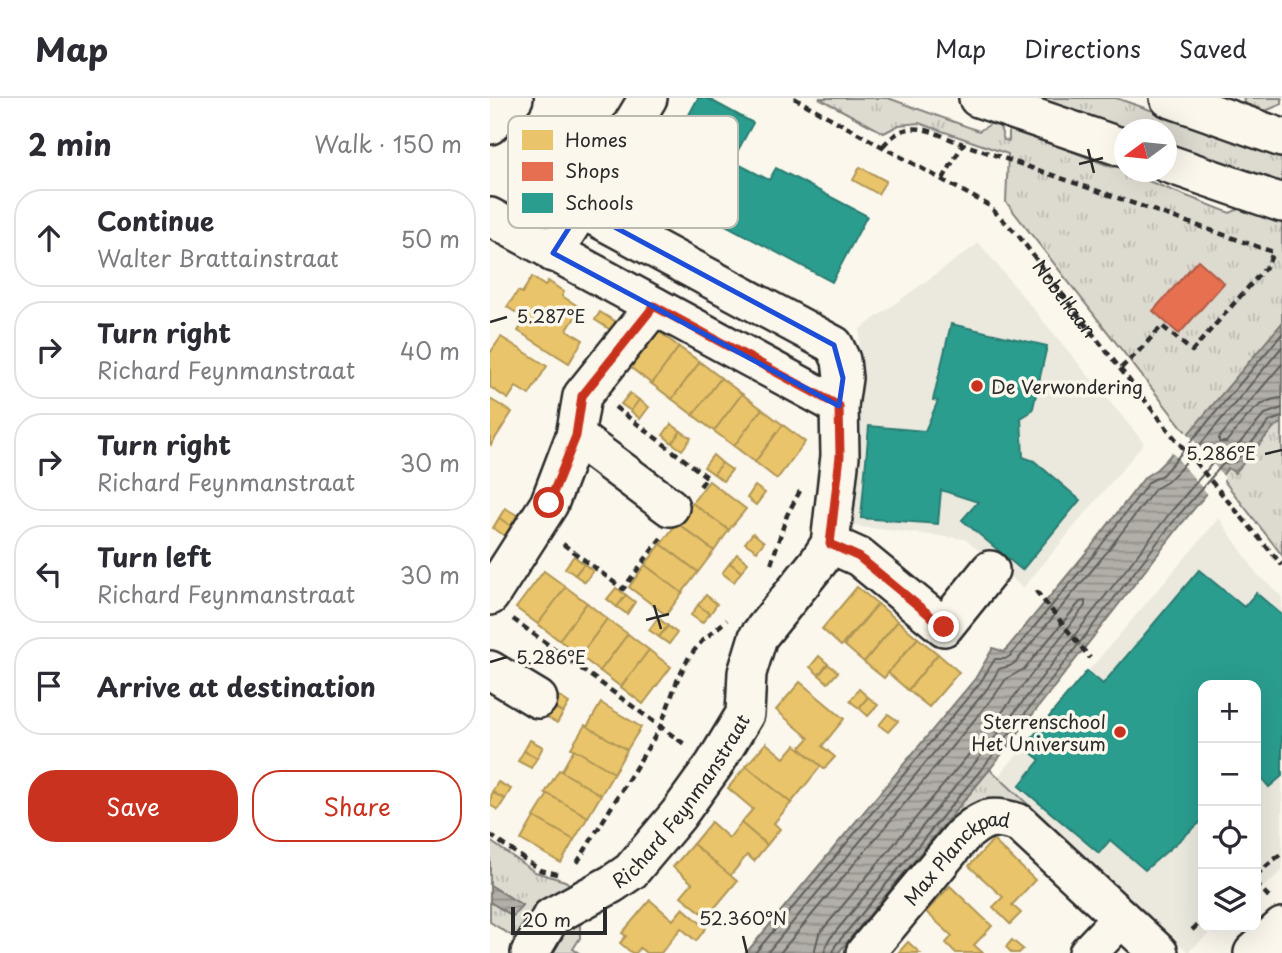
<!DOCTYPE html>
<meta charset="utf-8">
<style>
:root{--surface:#fff;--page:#f7f7f7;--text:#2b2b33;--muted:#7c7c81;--line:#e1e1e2;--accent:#c8321e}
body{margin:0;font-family:"Playpen Sans",sans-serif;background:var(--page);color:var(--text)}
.controls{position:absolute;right:21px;bottom:21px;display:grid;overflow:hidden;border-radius:14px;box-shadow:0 7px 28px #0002}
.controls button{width:63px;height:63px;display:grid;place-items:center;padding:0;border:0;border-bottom:2px solid var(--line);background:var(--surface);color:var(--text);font:35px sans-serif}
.compass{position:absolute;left:624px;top:21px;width:63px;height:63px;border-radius:50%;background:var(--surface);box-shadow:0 7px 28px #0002;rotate:255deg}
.scale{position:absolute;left:21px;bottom:18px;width:96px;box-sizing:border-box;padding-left:7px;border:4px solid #2b2b2b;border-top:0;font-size:19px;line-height:24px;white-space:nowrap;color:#2b2b2b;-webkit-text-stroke:5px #fbf7ec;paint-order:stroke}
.stop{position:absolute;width:21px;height:21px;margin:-16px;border:5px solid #c8321e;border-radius:50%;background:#fff}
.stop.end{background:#c8321e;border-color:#fff;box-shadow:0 2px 7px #0008}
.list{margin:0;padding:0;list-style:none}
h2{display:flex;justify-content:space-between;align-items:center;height:91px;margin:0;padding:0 28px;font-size:30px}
h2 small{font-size:23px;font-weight:400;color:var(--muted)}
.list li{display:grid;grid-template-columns:46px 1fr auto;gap:21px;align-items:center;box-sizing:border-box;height:98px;margin:0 14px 14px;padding:0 14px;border:2px solid var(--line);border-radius:28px}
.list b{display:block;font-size:26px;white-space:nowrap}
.list p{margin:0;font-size:23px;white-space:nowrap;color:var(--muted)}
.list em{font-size:23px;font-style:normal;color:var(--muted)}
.actions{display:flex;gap:14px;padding:21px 28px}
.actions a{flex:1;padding:16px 0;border:2px solid var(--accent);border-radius:28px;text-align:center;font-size:24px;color:var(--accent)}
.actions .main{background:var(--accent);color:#fff}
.icon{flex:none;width:38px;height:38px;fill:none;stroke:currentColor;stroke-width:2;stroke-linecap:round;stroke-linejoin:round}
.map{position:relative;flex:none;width:792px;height:855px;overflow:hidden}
header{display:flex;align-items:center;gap:42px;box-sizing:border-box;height:98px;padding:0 35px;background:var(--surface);border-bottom:2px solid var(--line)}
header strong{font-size:33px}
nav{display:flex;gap:38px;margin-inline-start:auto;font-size:24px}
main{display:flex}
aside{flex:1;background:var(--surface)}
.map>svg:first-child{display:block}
.built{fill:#ebe8de}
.grass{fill:url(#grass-tufts);stroke:#84827e;stroke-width:2}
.water{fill:url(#water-rules);stroke:#7b7a75;stroke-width:2}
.pier{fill:#fbf7ec}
.homes{fill:#e9c46a;stroke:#b09657;stroke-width:2}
.shops{fill:#e76f51;stroke:#af5b46;stroke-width:2}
.schools{fill:#2a9d8f;stroke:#2a7b71;stroke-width:2}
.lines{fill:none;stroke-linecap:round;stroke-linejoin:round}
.shore{stroke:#61605d;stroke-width:2}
.minor-casing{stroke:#2b2b2b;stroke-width:42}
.path{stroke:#2b2b2b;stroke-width:4.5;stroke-dasharray:7 5;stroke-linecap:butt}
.minor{stroke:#fbf7ec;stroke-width:37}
.route{stroke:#c8321e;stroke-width:9}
.marked{fill:none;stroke:#1d4ed8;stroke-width:5;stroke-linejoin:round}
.ticks{fill:none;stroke:#2b2b2b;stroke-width:2.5}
.poi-dot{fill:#c8321e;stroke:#fbf7ec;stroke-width:2.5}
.labels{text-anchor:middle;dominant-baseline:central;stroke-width:7;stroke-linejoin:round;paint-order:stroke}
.street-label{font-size:19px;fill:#2b2b2b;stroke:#fbf7ec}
.poi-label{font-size:19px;fill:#2b2b2b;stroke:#fbf7ec;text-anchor:start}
.key{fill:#fbf7ec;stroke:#bdbab2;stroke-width:2}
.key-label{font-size:19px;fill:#2b2b2b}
.ticks-label{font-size:18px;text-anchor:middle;fill:#2b2b2b;stroke:#fbf7ec;stroke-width:7;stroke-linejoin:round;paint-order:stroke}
</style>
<header>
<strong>Map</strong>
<nav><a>Map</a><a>Directions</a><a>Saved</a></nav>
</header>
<main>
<aside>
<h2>2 min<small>Walk · 150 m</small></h2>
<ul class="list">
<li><svg class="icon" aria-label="ahead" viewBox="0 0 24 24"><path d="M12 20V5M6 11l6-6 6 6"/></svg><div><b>Continue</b><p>Walter Brattainstraat</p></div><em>50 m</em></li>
<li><svg class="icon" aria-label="right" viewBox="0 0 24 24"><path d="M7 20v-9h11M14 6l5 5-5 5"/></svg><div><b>Turn right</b><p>Richard Feynmanstraat</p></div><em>40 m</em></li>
<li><svg class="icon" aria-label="right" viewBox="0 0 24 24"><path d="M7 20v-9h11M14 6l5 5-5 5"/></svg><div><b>Turn right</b><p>Richard Feynmanstraat</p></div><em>30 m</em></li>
<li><svg class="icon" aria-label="left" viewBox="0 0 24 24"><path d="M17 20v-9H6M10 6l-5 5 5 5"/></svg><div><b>Turn left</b><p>Richard Feynmanstraat</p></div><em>30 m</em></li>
<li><svg class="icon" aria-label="arrive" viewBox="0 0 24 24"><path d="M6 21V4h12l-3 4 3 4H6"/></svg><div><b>Arrive at destination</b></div></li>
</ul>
<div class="actions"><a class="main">Save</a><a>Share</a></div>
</aside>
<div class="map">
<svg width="792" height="855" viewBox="0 0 792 855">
<defs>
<pattern id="grass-tufts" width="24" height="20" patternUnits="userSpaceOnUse" patternTransform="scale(1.75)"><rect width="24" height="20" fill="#dddad0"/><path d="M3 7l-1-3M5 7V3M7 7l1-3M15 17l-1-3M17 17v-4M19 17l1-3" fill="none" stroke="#bebbb3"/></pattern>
<pattern id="water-rules" width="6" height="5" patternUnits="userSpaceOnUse" patternTransform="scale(1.75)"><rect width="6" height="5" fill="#b1afa7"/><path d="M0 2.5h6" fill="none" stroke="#908f88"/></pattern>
</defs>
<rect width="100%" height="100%" fill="#fbf7ec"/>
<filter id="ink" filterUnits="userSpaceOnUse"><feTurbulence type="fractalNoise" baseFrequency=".0143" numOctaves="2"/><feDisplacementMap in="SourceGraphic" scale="14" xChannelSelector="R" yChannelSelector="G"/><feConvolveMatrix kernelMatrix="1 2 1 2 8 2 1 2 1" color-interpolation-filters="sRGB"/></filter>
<g filter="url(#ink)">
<!-- built -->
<g class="built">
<polygon points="489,145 654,345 533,490 475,441 363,428 370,231"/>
<polygon points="729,420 767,476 792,499 792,773 766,795 766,587 713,587 713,829 727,829 698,854 507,680"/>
</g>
<!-- grass -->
<g class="grass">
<polygon points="329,0 398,0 489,33 504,24 509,26 514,42 519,43 519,29 622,69 632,68 635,74 740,115 751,110 792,124 792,457 516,104 518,56 429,25 409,27 394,35"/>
<polygon points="539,0 626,0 769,50 792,58 792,89 677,48 676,32 634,32"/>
<polygon points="753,0 792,0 792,6 775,13 774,16 758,10"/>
<polygon points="500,671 545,713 540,718 530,710 363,855 348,855"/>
<polygon points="0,743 45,774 75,783 82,788 30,843 0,824 0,804 23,818 32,807 0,787"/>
<polygon points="90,813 90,840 83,851 89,855 51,855"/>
</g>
<!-- water -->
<g class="water">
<polygon points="792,225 792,325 784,329 745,375 738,370 693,424 500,671 348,855 256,855 485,581 503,550 514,554 600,450 655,379 667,371 677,361"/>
<polygon points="0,787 32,807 23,818 0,804"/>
</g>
<!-- pier -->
<polygon class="pier" points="696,333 735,380 720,399 680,352"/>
<!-- homes -->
<g class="homes">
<polygon points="370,69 396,83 388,96 363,82"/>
<polygon points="42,179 55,188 58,183 74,194 72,198 91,210 77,232 93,242 79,265 28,233 36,221 17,209 28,193 32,195"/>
<polygon points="110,214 126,224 121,232 105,222"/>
<polygon points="167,232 189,249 162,286 140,269"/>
<polygon points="11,239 57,268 39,297 26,289 18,301 0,289 0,255"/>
<polygon points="189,249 210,264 182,301 162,286"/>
<polygon points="210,264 231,280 203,317 182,301"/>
<polygon points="231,280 252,296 224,333 203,317"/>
<polygon points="140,295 149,302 141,313 131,306"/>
<polygon points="252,296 272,311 244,348 224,333"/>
<polygon points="0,301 22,314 1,347 0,346"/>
<polygon points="149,302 159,309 150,321 141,313"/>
<polygon points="272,311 293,327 265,364 244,348"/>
<polygon points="181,326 191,333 182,345 173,337"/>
<polygon points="293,327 315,344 287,381 265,364"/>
<polygon points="191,333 201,340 192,352 182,345"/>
<polygon points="223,357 232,365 224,376 214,369"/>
<polygon points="232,365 242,372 233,383 224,376"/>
<polygon points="219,383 256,411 239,432 202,405"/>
<polygon points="265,388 275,395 266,407 257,400"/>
<polygon points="202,405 239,432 224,453 187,425"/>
<polygon points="15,410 27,417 21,428 9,420"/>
<polygon points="9,420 21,428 15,438 3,430"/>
<polygon points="187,425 224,453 208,474 171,446"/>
<polygon points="263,435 274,444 267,453 255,445"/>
<polygon points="171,446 208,474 192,495 155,467"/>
<polygon points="247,456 258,465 251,474 240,465"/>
<polygon points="84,458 94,466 85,477 75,470"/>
<polygon points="240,465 251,474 244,484 232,475"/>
<polygon points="94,466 103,473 95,484 85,477"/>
<polygon points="155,467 192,495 176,517 139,489"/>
<polygon points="54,473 76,489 48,526 26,510"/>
<polygon points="76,489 97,505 69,542 48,526"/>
<polygon points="367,489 388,506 351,548 332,531"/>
<polygon points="126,490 136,497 127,509 117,501"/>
<polygon points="136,497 145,504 137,516 127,509"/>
<polygon points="216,497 227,506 220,516 208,507"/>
<polygon points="97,505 117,521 90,558 69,542"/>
<polygon points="388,506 408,523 374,564 354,547"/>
<polygon points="208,507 220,516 212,525 201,517"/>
<polygon points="168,520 178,528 169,539 159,532"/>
<polygon points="117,521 138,536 110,573 90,558"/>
<polygon points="408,523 428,540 394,580 374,564"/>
<polygon points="178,528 187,535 179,546 169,539"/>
<polygon points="138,536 159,552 131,589 110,573"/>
<polygon points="428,540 448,556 418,592 398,575"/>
<polygon points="159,552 181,569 153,606 131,589"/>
<polygon points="448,556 469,574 439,609 418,592"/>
<polygon points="329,558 338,566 329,577 320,569"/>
<polygon points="338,566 348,574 338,585 329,577"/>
<polygon points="310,584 354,621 332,648 345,659 334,671 310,650 319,640 286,612"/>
<polygon points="369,591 378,599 369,610 360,603"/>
<polygon points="67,597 79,605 73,615 61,608"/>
<polygon points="378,599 388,607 378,618 369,610"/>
<polygon points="111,605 151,629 137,652 97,629"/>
<polygon points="61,608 73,615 67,625 55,618"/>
<polygon points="398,616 408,623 398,634 389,627"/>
<polygon points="95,627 137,652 124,675 81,650"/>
<polygon points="40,642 53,649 47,660 34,653"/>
<polygon points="276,645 294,660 305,647 331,668 301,705 256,668"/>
<polygon points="84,651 124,675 111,697 71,674"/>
<polygon points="34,653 47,660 41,670 28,663"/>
<polygon points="256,668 301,705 284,725 290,731 277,747 251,725 263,711 238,690"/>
<polygon points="69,672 111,697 98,719 55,695"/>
<polygon points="8,684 21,691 15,701 2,694"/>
<polygon points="2,694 15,701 8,712 0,707"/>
<polygon points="58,696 98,719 84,742 44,719"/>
<polygon points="44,719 84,742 71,765 31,742"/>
<polygon points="221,724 239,740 251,725 277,747 264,763 257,757 240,778 203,746"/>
<polygon points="503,742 545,782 522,807 531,815 520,826 503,809 513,799 479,768"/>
<polygon points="203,746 247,783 217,819 191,798 202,785 183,769"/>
<polygon points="460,788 502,828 484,847 493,855 466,855 456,845 462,838 436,814"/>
<polygon points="160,802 183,822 193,810 216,830 206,843 191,830 171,855 156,855 150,850 146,855 142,855 130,845 136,838 132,835"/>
<polygon points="522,842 533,851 529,855 522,855 516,849"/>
<polygon points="418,844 430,855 408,855"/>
</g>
<!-- shops -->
<polygon class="shops" points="708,162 734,185 689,236 663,213"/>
<!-- schools -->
<g class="schools">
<polygon points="208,0 217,0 263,25 242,63 279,82 286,70 377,118 342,184 161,87"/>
<polygon points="461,226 557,248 543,310 539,315 531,320 533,359 544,363 590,402 532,472 472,422 488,404 451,392 448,426 371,420 379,328 435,333 448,303 443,302"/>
<polygon points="709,472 754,509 766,495 792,517 792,678 779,689 768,676 766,678 766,587 713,587 713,722 655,772 620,742 609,755 529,688 550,662 534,649 597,573 613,586"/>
</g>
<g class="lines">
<!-- shore -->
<g class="shore">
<path d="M 792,266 L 729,340 L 729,344 L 736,344 C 752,326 766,301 792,300"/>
<polyline points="265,855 490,585 505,561 515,561 520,558 606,454 659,384 672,377 682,366 792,236"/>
<polyline points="277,855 497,591 509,571 520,568 526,564 612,460 665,391 677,384 689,372 792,249"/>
<polyline points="290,855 505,597 516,581 534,571 590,504 595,503 595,508 480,655 329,836 324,855"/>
<polyline points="334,855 338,843 488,661 680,415 726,361 742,354 775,316 792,310"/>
<polyline points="343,855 345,848 495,667 687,419 733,366 745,364 780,323 792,319"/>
</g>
<defs>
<g id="minor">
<polyline points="488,0 634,50"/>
<polyline points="679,0 792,40"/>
<polyline points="0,27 24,0"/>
<polyline points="676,65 792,105"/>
<polyline points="91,111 158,0"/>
<polyline points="0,119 349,308"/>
<polyline points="85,338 180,409"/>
<polyline points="340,446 369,459 454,529 500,472"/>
<polyline points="0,498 59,406 85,338 92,298 164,208"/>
<polyline points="0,572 48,601"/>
<path id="s2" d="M 40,855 L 61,819 L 122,786 L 141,773 L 188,717 L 224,667 L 255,616 L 257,575 L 268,539 L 329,463 L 340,446 L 350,358 L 349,308 L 353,280 L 351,262 L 344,247 L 91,111 L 63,155"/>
<path id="s3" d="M 375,855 L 472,738 C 493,719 502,716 529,725 L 669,855"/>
<polyline points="598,855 631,820"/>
<polyline points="763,855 792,829"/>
</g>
</defs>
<!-- minor casing -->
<use href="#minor" class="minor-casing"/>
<!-- path -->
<g class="path">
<path id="s1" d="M 304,0 L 498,107 L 528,137 L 584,212 L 683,338 L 792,467"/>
<path d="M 393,48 C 420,17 440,34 473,46"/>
<polyline points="453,81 473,46 783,154 778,167 702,253 672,228 647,255 630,271"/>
<polyline points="125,309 217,379 208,391"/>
<polyline points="73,446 133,491 171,440"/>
<polyline points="281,466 297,417 310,393"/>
<polyline points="546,493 600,560"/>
<polyline points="23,521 197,648"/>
<polyline points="0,737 50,772 67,776"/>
<polyline points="87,765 170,630 187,583 199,559 212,543 237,522"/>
<polyline points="766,777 792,755"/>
<polyline points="766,785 779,799"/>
<polyline points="702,832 713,822"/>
</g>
<!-- minor -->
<use href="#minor" class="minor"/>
</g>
</g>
<g class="lines" filter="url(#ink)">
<!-- route -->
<polyline class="route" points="59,405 86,338 92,298 164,208 349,308 350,358 340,446 369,459 454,529"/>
</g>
<!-- marked area -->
<path class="marked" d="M 91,111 L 344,247 L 353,280 L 349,308 L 63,155 Z"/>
<!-- ticks -->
<path class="ticks" d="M 598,51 L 604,75M 589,66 L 613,60M 0,224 L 17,219M 775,356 L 792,352M 164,507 L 171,531M 156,522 L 179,516M 0,564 L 17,559M 253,838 L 257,855"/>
<!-- markers -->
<g class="poi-dot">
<circle cx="487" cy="288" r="7"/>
<circle cx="630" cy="634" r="7"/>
</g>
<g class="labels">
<!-- street labels -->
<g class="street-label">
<text stroke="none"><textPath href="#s1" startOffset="343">Nobellaan</textPath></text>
<text stroke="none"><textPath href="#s2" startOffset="220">Richard Feynmanstraat</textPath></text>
<text stroke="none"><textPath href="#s3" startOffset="136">Max Planckpad</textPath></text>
</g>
<!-- poi labels -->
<g class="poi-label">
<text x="501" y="288">De Verwondering</text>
<text x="616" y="623" text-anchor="end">Sterrenschool<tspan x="616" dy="22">Het Universum</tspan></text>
</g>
</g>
<!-- legend -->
<rect x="18" y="18" width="230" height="112" rx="10" class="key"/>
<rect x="32" y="32" width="31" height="20" fill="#e9c46a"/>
<rect x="32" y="64" width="31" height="19" fill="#e76f51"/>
<rect x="32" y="95" width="31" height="20" fill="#2a9d8f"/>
<g class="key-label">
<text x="75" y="49">Homes</text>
<text x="75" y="80">Shops</text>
<text x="75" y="112">Schools</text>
</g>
<g class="ticks-label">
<text x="61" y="225">5.287°E</text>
<text x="731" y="362">5.286°E</text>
<text x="61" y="566">5.286°E</text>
<text x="253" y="827">52.360°N</text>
</g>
</svg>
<div class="controls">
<button>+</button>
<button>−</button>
<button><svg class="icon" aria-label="locate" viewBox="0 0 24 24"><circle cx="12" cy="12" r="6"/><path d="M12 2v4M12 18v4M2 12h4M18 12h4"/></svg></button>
<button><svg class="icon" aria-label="layers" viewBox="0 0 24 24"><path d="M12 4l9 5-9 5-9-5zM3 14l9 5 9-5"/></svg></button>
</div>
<svg class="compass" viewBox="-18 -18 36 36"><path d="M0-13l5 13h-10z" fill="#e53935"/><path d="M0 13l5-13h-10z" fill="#7c7c81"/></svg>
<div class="scale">20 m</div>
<div class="stop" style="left:59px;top:405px"></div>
<div class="stop end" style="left:454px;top:529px"></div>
</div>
</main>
